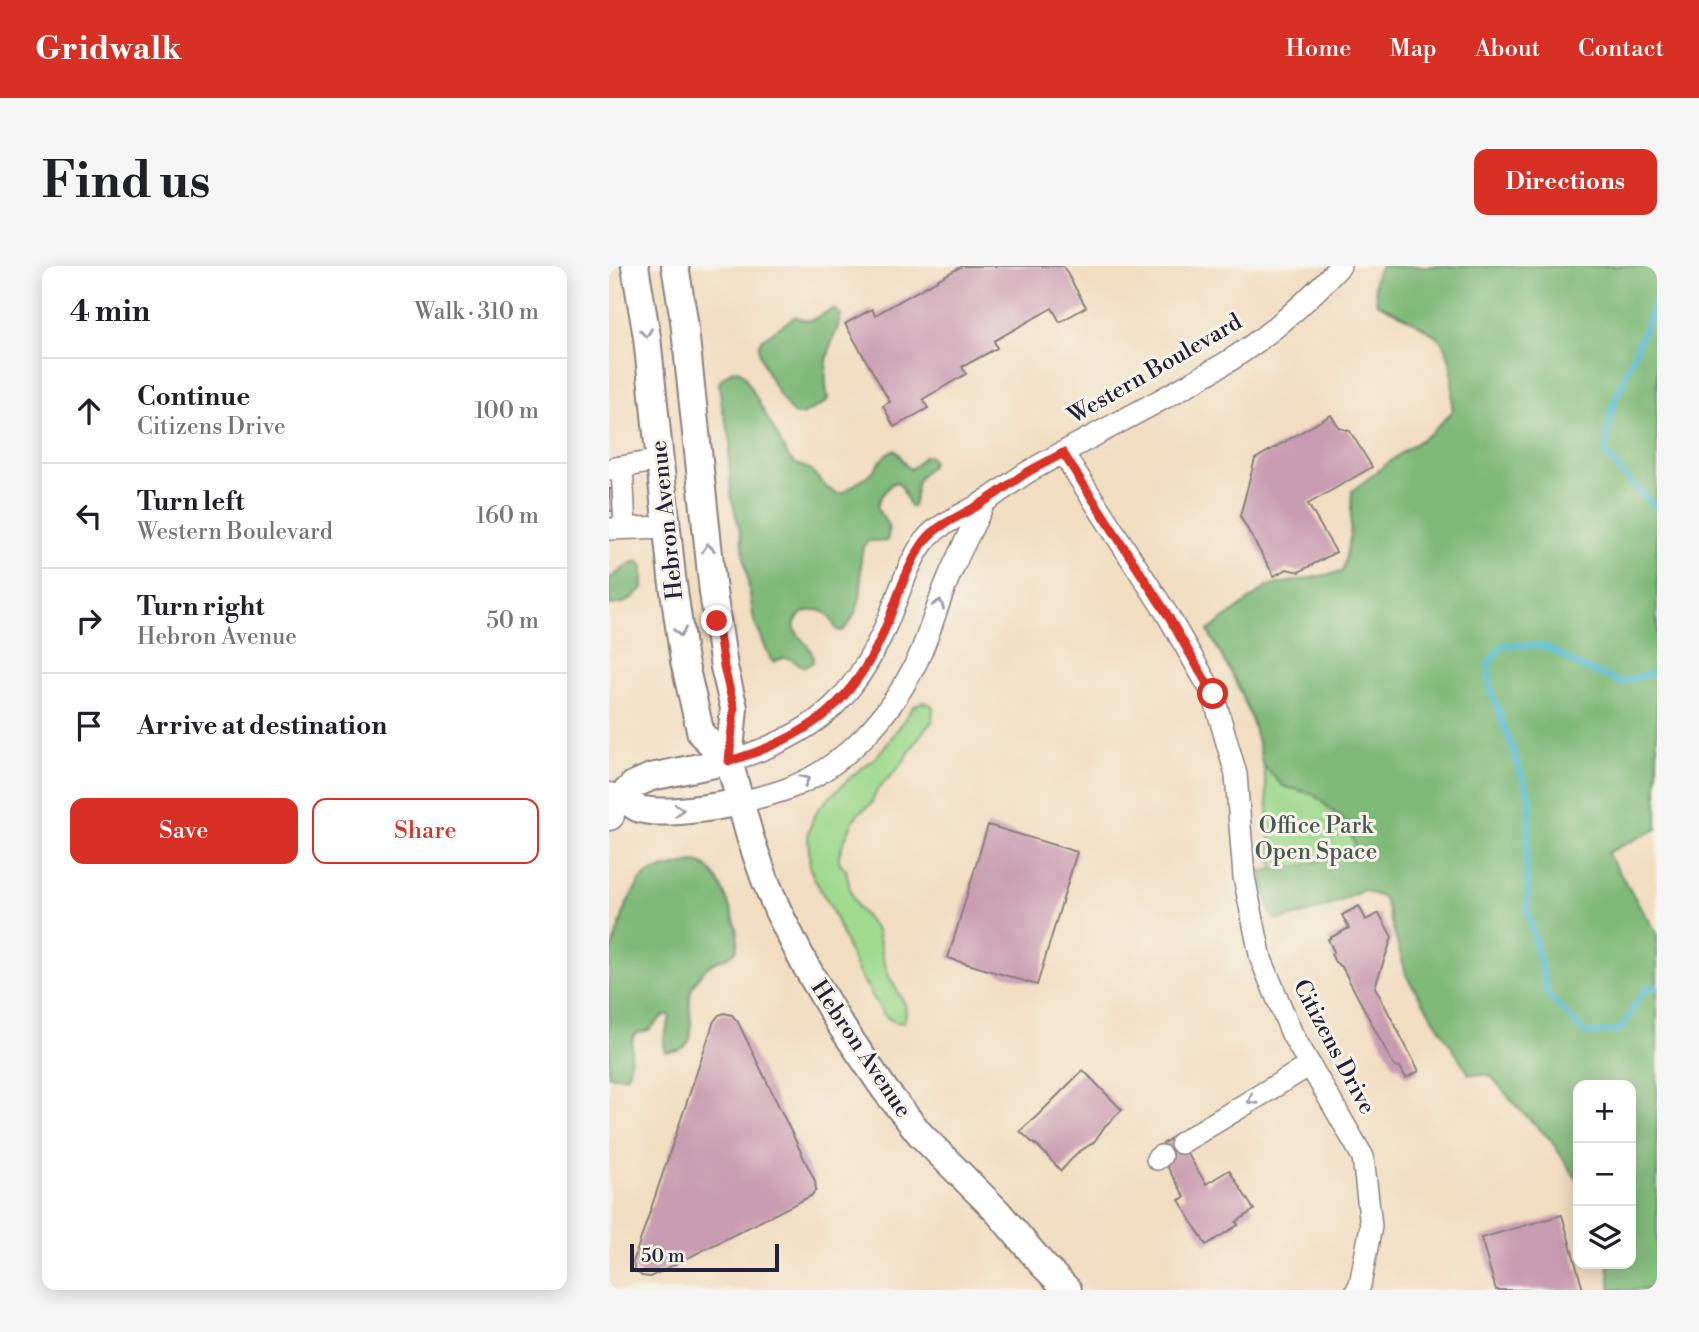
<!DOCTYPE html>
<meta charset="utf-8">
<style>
:root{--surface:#fff;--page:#f6f6f6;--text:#202124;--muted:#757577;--line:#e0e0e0;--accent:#d93025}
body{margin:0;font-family:"Libre Bodoni",serif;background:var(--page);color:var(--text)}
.controls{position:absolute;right:21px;bottom:21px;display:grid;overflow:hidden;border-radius:14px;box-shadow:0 4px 18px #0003}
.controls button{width:63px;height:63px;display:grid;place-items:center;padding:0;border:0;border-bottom:2px solid var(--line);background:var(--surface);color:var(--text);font:35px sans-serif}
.scale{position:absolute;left:21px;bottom:18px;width:149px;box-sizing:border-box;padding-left:7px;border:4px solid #22223b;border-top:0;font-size:19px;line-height:24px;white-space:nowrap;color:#22223b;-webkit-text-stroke:5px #f7f3e8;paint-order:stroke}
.stop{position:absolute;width:21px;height:21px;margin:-16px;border:5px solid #d93025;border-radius:50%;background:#fff}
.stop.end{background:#d93025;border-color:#fff;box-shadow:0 2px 7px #0008}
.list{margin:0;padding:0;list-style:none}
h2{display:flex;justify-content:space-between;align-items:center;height:91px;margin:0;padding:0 28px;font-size:30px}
h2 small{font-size:23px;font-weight:400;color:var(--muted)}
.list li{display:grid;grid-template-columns:46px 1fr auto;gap:21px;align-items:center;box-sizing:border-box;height:105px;padding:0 28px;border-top:2px solid var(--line)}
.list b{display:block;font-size:26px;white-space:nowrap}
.list p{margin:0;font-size:23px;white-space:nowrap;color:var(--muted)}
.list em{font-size:23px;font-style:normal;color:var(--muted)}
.actions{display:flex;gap:14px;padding:21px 28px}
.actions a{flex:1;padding:16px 0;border:2px solid var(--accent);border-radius:14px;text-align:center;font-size:24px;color:var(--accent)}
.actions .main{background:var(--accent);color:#fff}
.icon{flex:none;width:38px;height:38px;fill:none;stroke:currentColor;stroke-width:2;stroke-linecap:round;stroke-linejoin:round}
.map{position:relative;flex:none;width:1048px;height:1024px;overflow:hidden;border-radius:14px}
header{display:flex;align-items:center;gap:42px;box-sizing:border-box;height:98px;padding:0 35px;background:var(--accent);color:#fff}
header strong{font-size:33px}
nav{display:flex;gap:38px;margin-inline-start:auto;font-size:24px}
.intro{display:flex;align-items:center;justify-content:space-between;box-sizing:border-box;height:168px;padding:0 42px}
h1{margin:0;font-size:49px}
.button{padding:18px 32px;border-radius:14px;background:var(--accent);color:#fff;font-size:24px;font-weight:700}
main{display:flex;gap:42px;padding:0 42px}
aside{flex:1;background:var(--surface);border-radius:14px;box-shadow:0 4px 18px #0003}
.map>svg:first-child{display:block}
.green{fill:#9fda8d;stroke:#607e64;stroke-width:2}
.forest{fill:#7fba78;stroke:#506e5a;stroke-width:2}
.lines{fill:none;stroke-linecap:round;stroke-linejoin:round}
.stream{stroke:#57bdd5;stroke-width:6}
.building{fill:#c99cb1}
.minor-casing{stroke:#8a807e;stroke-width:24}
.major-casing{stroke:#8a807e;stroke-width:30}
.highway-casing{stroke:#8a807e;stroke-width:33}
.minor{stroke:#fff;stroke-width:21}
.major{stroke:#fff;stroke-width:26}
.highway{stroke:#fff;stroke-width:30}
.oneway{stroke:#9c9ca7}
.route{stroke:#d93025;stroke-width:9}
.labels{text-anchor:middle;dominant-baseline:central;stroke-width:6;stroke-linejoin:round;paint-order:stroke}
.street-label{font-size:23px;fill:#22223b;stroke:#f7f3e8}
.park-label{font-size:23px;fill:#485954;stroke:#f7f3e8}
</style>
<header>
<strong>Gridwalk</strong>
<nav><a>Home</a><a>Map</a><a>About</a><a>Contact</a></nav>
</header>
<div class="intro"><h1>Find us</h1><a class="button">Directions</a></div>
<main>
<aside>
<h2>4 min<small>Walk · 310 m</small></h2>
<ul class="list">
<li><svg class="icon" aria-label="ahead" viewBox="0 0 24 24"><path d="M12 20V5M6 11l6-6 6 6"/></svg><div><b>Continue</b><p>Citizens Drive</p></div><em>100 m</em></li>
<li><svg class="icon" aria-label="left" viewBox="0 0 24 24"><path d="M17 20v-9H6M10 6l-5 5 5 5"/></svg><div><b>Turn left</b><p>Western Boulevard</p></div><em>160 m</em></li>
<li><svg class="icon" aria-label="right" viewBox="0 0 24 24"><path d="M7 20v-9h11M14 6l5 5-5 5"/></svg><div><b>Turn right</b><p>Hebron Avenue</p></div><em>50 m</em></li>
<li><svg class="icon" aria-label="arrive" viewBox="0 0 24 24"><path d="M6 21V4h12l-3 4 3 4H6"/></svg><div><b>Arrive at destination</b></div></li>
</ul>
<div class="actions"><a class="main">Save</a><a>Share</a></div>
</aside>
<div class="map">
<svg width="1048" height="1024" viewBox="0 0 1048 1024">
<rect width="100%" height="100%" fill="#f7f3e8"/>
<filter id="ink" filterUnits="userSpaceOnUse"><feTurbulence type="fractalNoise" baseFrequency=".0143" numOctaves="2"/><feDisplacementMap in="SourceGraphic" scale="14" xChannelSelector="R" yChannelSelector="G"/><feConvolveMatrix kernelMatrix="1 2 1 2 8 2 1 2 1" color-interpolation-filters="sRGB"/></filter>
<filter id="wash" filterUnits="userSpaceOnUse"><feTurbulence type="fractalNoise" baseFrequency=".00686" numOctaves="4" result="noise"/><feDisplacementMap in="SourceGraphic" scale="28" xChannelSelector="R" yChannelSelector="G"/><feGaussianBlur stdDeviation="1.57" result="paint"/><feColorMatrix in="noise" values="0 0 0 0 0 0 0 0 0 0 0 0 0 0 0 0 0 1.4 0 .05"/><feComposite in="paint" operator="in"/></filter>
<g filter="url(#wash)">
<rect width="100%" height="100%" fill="#f2dec1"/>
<!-- green -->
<g class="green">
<path d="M 599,365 L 776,588 L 671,645 C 668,631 665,617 664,602 C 659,561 660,519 650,479 C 639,436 620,403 599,365 Z"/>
<path d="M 313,436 L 320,438 L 324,441 L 323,455 L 313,467 L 291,500 L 268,524 L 262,538 L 251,546 L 245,553 L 234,577 L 230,589 L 230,596 L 237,603 L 241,624 L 248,641 L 268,664 L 274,691 L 280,710 L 296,739 L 297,747 L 295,756 C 286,757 282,755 275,749 L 248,704 L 222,642 L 205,612 L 201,602 L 199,568 L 204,553 L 209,543 L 242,511 L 266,492 L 279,477 L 304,441 Z"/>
</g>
<!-- forest -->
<g class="forest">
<path d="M 772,0 L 1048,0 L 1048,563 L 998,587 L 1048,667 L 1048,1024 L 1002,1024 L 999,998 L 1022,998 L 1022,819 L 969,819 L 969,915 L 941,873 L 910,843 L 881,809 L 860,808 L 798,711 L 775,632 L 754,624 C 725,640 702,647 670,654 L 662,649 L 652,605 L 697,599 L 747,581 L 736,556 L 704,528 L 674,520 L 653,498 L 650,480 L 642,451 L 629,419 L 599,365 L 659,320 L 733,306 L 741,272 L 743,225 L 792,187 L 822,167 L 843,146 C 843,125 846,95 833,76 C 826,65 782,44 768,37 L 765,15 Z"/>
<path d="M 225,43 L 232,49 C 230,61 224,71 221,82 C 216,99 215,116 219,133 L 216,137 L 193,149 C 191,149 189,149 187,149 C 176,144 152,97 150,85 C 149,79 150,80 152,74 L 187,50 C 200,62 211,47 225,43 Z"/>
<path d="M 127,104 L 131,105 L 135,109 L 180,192 L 187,198 L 201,203 L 218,222 L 228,227 L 234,227 L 263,206 L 278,187 L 285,184 C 293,188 293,199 301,203 L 307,199 L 315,190 L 320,190 L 322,193 L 323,199 C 318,204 310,209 308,217 C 306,225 307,232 304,240 L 301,241 L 292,220 L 287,216 C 280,218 279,222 274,228 C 257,251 287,248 278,275 C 271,277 262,272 257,277 C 249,284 253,310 252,320 C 252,336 245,355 233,365 L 228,364 C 225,359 222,353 219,349 C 210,340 190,344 186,357 C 183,371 206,379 204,396 C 190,407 189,392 176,392 C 174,392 167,395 165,396 L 162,394 L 145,355 L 131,265 L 122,230 L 120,190 L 122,175 L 113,141 L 110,118 L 112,113 L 122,105 Z"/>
<path d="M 29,295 L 34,300 L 34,322 C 21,335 18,338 0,339 L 0,313 L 22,297 Z"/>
<path d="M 83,596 C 91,596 97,598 102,605 C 113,617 136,669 126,685 C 122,692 110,693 103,698 C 96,702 89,711 85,718 C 70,741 102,784 57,786 C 52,776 58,763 61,752 L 60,749 L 55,749 L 40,764 L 28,767 L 24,771 L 20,805 L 17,810 L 0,810 L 0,692 L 18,637 L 31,615 L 37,609 L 45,605 Z"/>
</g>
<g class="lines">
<!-- stream -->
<g class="stream">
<polyline points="1048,32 1003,142 996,186 1013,207 1048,243"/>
<polyline points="1048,406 1012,416 972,401 936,380 894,379 880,396 881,421 922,534 917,593 919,649 939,729 977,768 1011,764 1036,723 1048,721"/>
</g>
</g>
<g id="blocks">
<!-- building -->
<g class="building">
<polygon points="353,0 454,0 477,41 451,56 443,42 385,75 388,82 353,101 357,108 314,133 319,142 285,161 274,140 281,136 236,58 263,43 266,49"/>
<polygon points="722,149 730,162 741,165 763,201 699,238 727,286 690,306 678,303 665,310 631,250 646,193"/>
<polygon points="0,223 4,223 7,245 0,245"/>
<polygon points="379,559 468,586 428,719 339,692"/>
<polygon points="750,640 757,654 770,647 783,671 766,721 810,805 797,812 791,801 785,800 733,701 726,696 722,688 725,686 719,673 740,662 733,649"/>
<polygon points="115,747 123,749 129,756 206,915 207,924 202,930 41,1011 33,1010 26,1005 24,997 25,993 105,755 110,749"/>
<polygon points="474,804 513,844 496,860 485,876 467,888 452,905 427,878 426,879 411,865 428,850"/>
<polygon points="567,869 597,918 620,904 645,944 627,956 629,959 597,979 570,934 576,931 547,882"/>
<polygon points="953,949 974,1024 887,1024 872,972"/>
</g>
</g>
</g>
<g filter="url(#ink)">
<use href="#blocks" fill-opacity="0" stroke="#8a807e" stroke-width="2"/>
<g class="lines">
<defs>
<g id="minor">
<polyline points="454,187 558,348 604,428 627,508 635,611 652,693 683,768 754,891 762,960 751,1019 748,1024"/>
<polyline points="13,201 16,262"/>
<polyline points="1,203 51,194"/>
<polyline points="0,263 58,261"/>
<path d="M 120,495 C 211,468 252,428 285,339 C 294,317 306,280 325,265 C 340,254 359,246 375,236 C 390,227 404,215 419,206 C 486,167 557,134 623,93 C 663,67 699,35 731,0"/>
<path d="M 131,536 C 147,532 162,529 178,523 C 236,501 282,449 309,393 C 321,367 328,339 339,313 C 350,286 364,261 376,235"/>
<polyline points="572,877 701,799"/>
<polyline points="548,893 552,890"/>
</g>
<g id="major">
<polyline points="26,0 38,71 63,311 75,395 92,468 120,495"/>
<polyline points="66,0 75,54 104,326 115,401 125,442 120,495 141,571 156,614 169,645 195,697 230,757 276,824 311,868 388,945 434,999 459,1024"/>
<path d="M 13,530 C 19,535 24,541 31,543 C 54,550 107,541 131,536"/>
<polyline points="0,532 13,530 24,519 42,511 120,495"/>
</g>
<polyline id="highway" points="0,549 0,532"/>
</defs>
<!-- minor casing -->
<use href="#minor" class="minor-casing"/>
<!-- major casing -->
<use href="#major" class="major-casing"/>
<!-- highway casing -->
<use href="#highway" class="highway-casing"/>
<!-- minor -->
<use href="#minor" class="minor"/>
<!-- major -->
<use href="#major" class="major"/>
<!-- highway -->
<use href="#highway" class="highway"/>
</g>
<!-- one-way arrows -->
<defs><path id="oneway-chevron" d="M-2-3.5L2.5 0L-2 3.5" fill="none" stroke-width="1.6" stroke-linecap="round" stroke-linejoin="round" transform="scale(1.75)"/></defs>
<g class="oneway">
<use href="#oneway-chevron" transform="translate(37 67) rotate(83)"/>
<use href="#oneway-chevron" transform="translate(99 282) rotate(-96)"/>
<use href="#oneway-chevron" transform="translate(330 338) rotate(-72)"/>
<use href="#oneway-chevron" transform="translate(71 366) rotate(82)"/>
<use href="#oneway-chevron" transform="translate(196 514) rotate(-27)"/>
<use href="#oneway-chevron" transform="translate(70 544) rotate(-3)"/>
<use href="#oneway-chevron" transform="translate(643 834) rotate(149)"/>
</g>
</g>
<g class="lines" filter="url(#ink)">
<!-- route -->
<path class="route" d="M 108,355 L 115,401 L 125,442 L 120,495 C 199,472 247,436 278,358 C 288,333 301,291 319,271 C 333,256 356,248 373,237 C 388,228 402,217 417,207 C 429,200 442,194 454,187 L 558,348 L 604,428"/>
</g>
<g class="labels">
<!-- street labels -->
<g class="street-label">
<text transform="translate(546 103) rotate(-30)">Western Boulevard</text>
<text transform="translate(58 254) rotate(-96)">Hebron Avenue</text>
<text transform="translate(725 781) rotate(62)">Citizens Drive</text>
<text transform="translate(252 783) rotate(56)">Hebron Avenue</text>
</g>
<!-- park labels -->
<g class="park-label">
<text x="707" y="560">Office Park<tspan x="707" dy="26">Open Space</tspan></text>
</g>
</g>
</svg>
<div class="controls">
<button>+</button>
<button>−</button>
<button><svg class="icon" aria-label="layers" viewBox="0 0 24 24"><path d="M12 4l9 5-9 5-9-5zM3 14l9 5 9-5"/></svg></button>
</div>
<div class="scale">50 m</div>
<div class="stop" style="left:604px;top:428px"></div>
<div class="stop end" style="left:108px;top:355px"></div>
</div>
</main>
